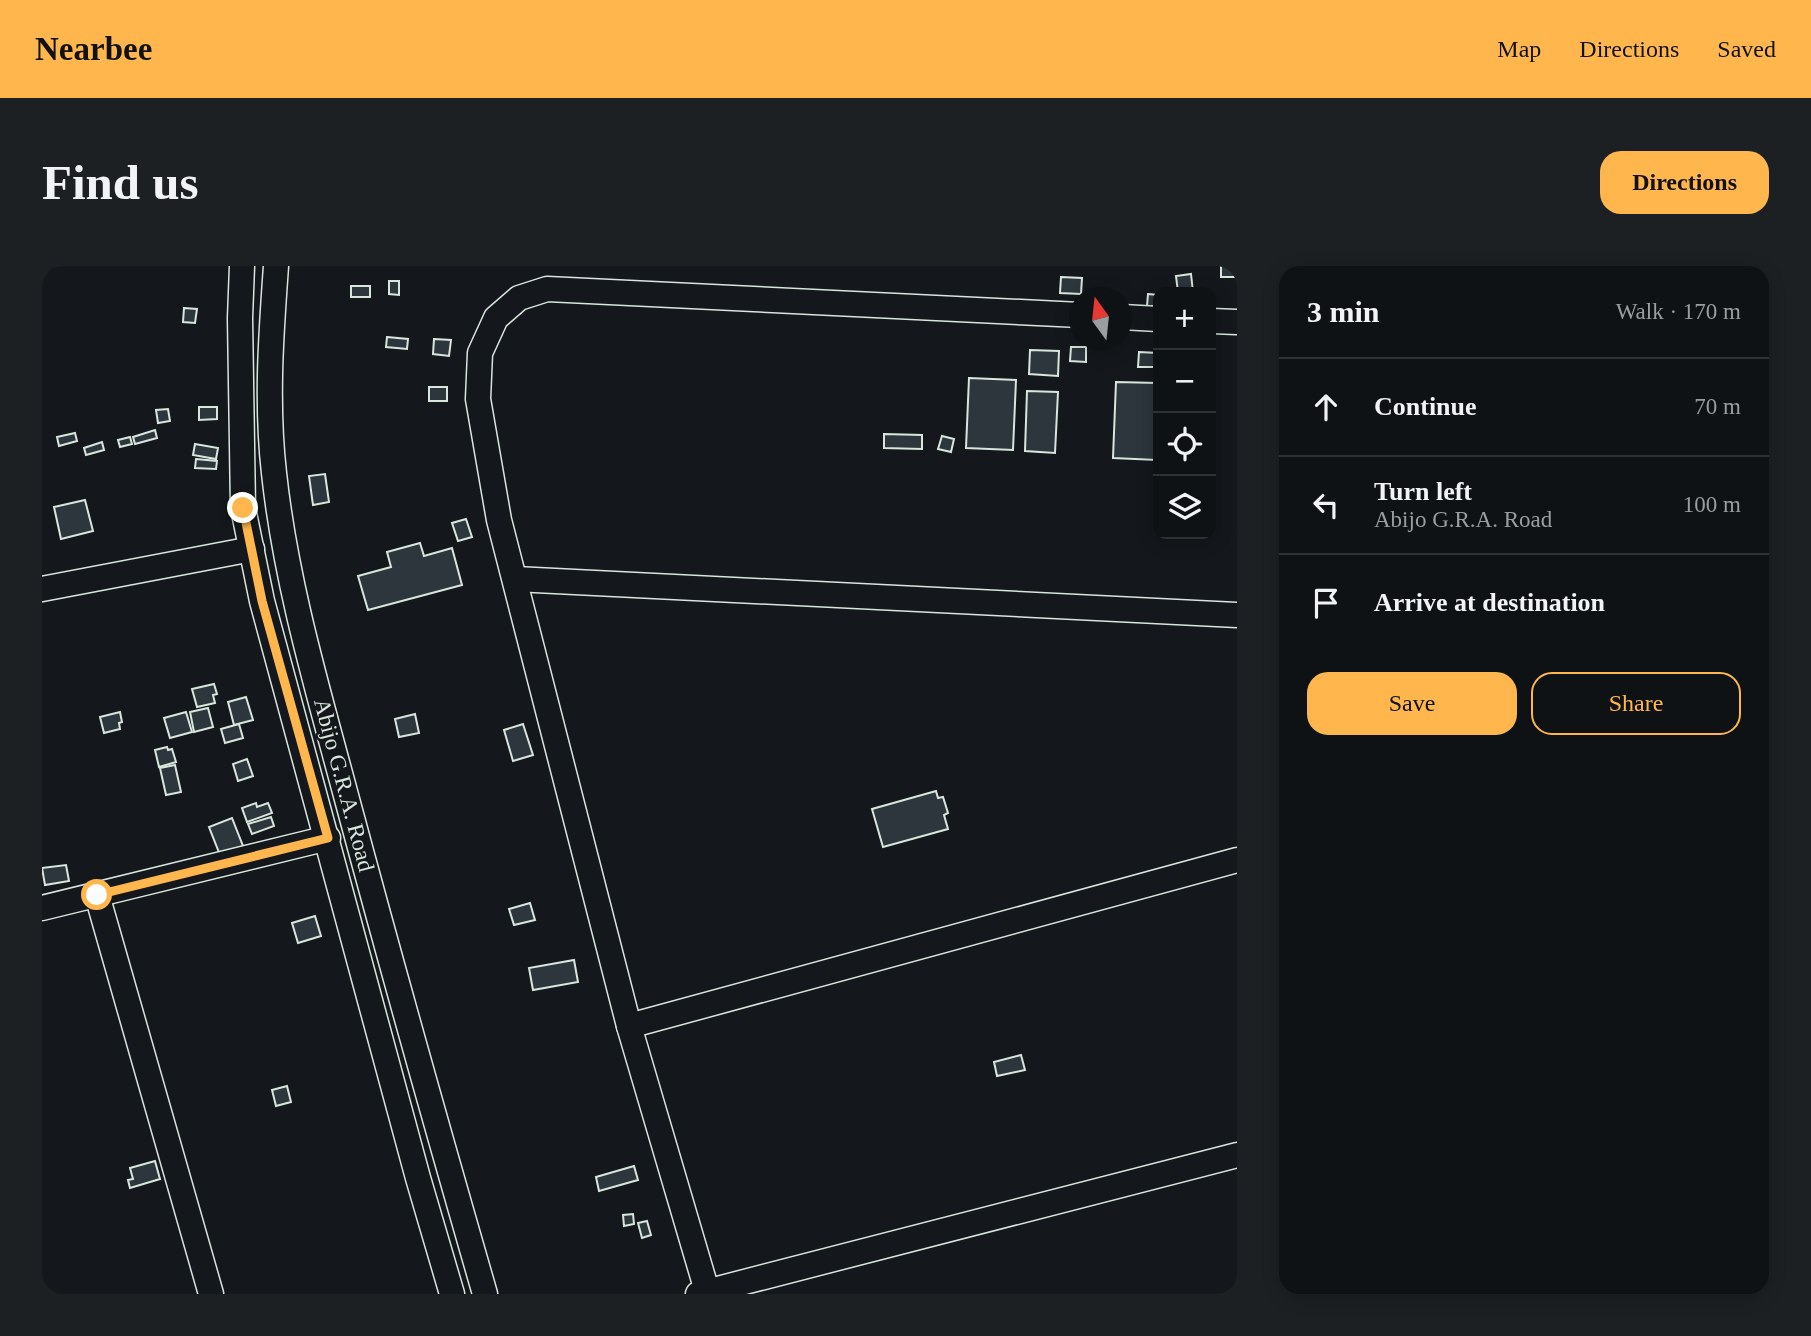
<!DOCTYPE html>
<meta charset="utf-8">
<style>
:root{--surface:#0f1215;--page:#1d2022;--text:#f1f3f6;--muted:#9b9ea0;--line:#2f3234;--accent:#ffb74d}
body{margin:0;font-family:Georgia,serif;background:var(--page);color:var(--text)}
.controls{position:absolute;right:21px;top:21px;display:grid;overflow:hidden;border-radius:14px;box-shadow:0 4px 18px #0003}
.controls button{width:63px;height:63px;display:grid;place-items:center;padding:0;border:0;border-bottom:2px solid var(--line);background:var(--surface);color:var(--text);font:35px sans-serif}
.compass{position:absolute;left:1027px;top:21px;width:63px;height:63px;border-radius:50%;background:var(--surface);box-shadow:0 4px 18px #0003;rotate:345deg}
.stop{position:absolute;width:21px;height:21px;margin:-16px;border:5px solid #ffb74d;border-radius:50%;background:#fff}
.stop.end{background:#ffb74d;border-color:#fff;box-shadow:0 2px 7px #0008}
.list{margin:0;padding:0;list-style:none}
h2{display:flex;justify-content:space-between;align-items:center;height:91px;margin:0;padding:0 28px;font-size:30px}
h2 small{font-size:23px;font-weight:400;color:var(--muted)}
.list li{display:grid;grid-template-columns:46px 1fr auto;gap:21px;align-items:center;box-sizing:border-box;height:98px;padding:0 28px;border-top:2px solid var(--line)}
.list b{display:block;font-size:26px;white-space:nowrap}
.list p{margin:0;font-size:23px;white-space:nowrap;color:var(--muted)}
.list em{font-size:23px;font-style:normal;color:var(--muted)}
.actions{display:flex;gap:14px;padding:21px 28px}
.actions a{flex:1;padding:16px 0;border:2px solid var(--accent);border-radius:21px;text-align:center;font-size:24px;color:var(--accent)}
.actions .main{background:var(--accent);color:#111}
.icon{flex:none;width:38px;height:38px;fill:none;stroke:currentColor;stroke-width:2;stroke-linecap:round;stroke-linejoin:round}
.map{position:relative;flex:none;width:1195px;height:1028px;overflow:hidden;border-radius:21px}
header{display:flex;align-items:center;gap:42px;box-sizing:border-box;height:98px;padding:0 35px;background:var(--accent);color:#111}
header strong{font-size:33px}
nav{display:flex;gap:38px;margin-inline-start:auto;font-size:24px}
.intro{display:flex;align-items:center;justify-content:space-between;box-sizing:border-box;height:168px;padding:0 42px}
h1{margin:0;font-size:49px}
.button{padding:18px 32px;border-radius:21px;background:var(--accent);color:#111;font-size:24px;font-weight:700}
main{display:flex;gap:42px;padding:0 42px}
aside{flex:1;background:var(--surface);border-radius:21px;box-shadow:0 4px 18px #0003}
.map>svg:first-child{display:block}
.building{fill:#2c363c;stroke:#d8e6dc;stroke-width:2}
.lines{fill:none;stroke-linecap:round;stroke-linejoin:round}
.minor-casing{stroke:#d8e6dc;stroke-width:27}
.minor{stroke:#14181c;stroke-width:24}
.route{stroke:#ffb74d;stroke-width:9}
.labels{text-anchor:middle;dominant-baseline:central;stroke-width:5;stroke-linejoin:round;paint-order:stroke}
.street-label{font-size:23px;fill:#d8e6dc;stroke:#14181c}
</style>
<header>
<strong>Nearbee</strong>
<nav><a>Map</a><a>Directions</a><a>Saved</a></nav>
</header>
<div class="intro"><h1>Find us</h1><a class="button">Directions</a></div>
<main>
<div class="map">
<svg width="1195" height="1028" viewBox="0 0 1195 1028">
<rect width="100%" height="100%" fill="#14181c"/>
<!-- building -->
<g class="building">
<rect x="1179" y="0" width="15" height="11"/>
<polygon points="1149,8 1151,26 1136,26 1134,10"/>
<polygon points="1019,11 1040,12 1039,28 1018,27"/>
<polygon points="347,15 357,15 357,29 347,28"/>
<rect x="309" y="20" width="19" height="11"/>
<polygon points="1106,28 1116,29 1116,41 1105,40"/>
<polygon points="142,42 155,43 153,57 141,56"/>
<polygon points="345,71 366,73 365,83 344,81"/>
<polygon points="392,73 409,74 407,90 391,88"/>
<polygon points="1029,81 1044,81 1044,96 1028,95"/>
<polygon points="988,84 1017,85 1016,110 987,108"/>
<polygon points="1097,86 1116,87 1115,101 1096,101"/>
<polygon points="927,112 974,114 971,184 924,182"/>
<polygon points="1074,116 1116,117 1115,194 1071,192"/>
<rect x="387" y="121" width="18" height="14"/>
<polygon points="985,125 1016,126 1013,187 983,185"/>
<polygon points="157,141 175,141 175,153 157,154"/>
<polygon points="126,143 128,155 116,157 114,144"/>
<polygon points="113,164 115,172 93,178 91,171"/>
<polygon points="33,167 35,175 17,180 15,171"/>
<polygon points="842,168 880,169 880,183 842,182"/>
<polygon points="900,170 912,173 909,186 896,183"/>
<polygon points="88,171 90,178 78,181 76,174"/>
<polygon points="60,176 62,184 44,189 42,182"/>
<polygon points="153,178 176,182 174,193 151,189"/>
<polygon points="154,193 175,195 174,203 153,202"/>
<polygon points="283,208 287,236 271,239 267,210"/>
<polygon points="43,234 51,265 19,273 12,241"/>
<polygon points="424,253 430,271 416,275 410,257"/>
<polygon points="378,277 382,290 410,282 420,319 326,344 316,310 349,301 345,286"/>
<polygon points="172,418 175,428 171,429 173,437 155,441 150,423"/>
<polygon points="204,431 211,454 192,459 186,436"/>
<polygon points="166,442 171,461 152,466 148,446"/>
<polygon points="78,446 80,456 77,457 78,463 62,467 58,451"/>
<polygon points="144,446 150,466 128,472 122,452"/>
<polygon points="373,448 377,467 357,471 353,453"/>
<polygon points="197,458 201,472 183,477 179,463"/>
<polygon points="481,458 491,489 471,495 462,464"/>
<polygon points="125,481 126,484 130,483 134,496 117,501 113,484"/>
<polygon points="205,493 211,510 196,515 191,498"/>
<polygon points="133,499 139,526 124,529 118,502"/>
<polygon points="894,525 896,532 901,531 906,547 902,549 906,563 841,581 830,543"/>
<polygon points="214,537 215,541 226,537 230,547 205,556 200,542"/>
<polygon points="229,551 232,560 210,568 206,558"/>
<polygon points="190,552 201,580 178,589 167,561"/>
<polygon points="24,599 27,615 3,619 0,602"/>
<polygon points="488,637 493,654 472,659 467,643"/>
<polygon points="273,650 279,670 256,677 250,657"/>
<polygon points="532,694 536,716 491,724 487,702"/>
<polygon points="979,789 983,804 955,810 952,796"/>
<polygon points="245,820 249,836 234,840 230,824"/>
<polygon points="113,895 118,913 88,922 86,914 91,913 88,902"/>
<polygon points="592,900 596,914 557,925 554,911"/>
<polygon points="591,948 592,958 582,960 581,949"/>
<polygon points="605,955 609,969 600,972 596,957"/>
</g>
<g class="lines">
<defs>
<g id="minor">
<polyline points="200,0 198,52 201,242 220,335 376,912 410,1028"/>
<path d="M 234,0 C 229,69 224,137 232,207 C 244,319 277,428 306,537 C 350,701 396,865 443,1028"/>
<polyline points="1080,51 1116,53"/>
<polyline points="1169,55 1195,56"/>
<polyline points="473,313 1195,349"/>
<polyline points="0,323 210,283"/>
<polyline points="55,629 169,1028"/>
<polyline points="0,642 286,572"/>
<polyline points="587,760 1195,594"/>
<polyline points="665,1025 587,760 457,254 436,133 438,87 454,52 477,32 505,23 1038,49"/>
<polyline points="656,1028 1195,889"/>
</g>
</defs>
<!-- minor casing -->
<use href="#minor" class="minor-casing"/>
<!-- minor -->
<use href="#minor" class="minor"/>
</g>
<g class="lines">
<!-- route -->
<polyline class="route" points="55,629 286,572 220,335 201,242"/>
</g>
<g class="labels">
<!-- street labels -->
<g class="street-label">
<text transform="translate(302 519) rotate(75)">Abijo G.R.A. Road</text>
</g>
</g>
</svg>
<div class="controls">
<button>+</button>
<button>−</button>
<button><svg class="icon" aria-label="locate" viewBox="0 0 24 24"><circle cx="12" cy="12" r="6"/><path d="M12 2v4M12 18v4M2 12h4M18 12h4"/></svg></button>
<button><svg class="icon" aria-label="layers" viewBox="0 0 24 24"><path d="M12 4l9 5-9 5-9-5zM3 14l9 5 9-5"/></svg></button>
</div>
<svg class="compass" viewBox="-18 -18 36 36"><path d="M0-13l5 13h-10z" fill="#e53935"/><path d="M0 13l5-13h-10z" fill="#9b9ea0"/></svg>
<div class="stop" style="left:55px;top:629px"></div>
<div class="stop end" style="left:201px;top:242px"></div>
</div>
<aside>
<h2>3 min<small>Walk · 170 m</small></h2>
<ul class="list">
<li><svg class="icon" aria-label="ahead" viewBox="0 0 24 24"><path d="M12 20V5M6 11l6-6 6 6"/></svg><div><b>Continue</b></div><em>70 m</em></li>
<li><svg class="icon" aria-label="left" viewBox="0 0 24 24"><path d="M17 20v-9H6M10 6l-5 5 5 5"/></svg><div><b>Turn left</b><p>Abijo G.R.A. Road</p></div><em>100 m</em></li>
<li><svg class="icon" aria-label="arrive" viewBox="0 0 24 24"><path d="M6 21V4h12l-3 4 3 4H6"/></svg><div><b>Arrive at destination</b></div></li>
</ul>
<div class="actions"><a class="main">Save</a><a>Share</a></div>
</aside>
</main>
